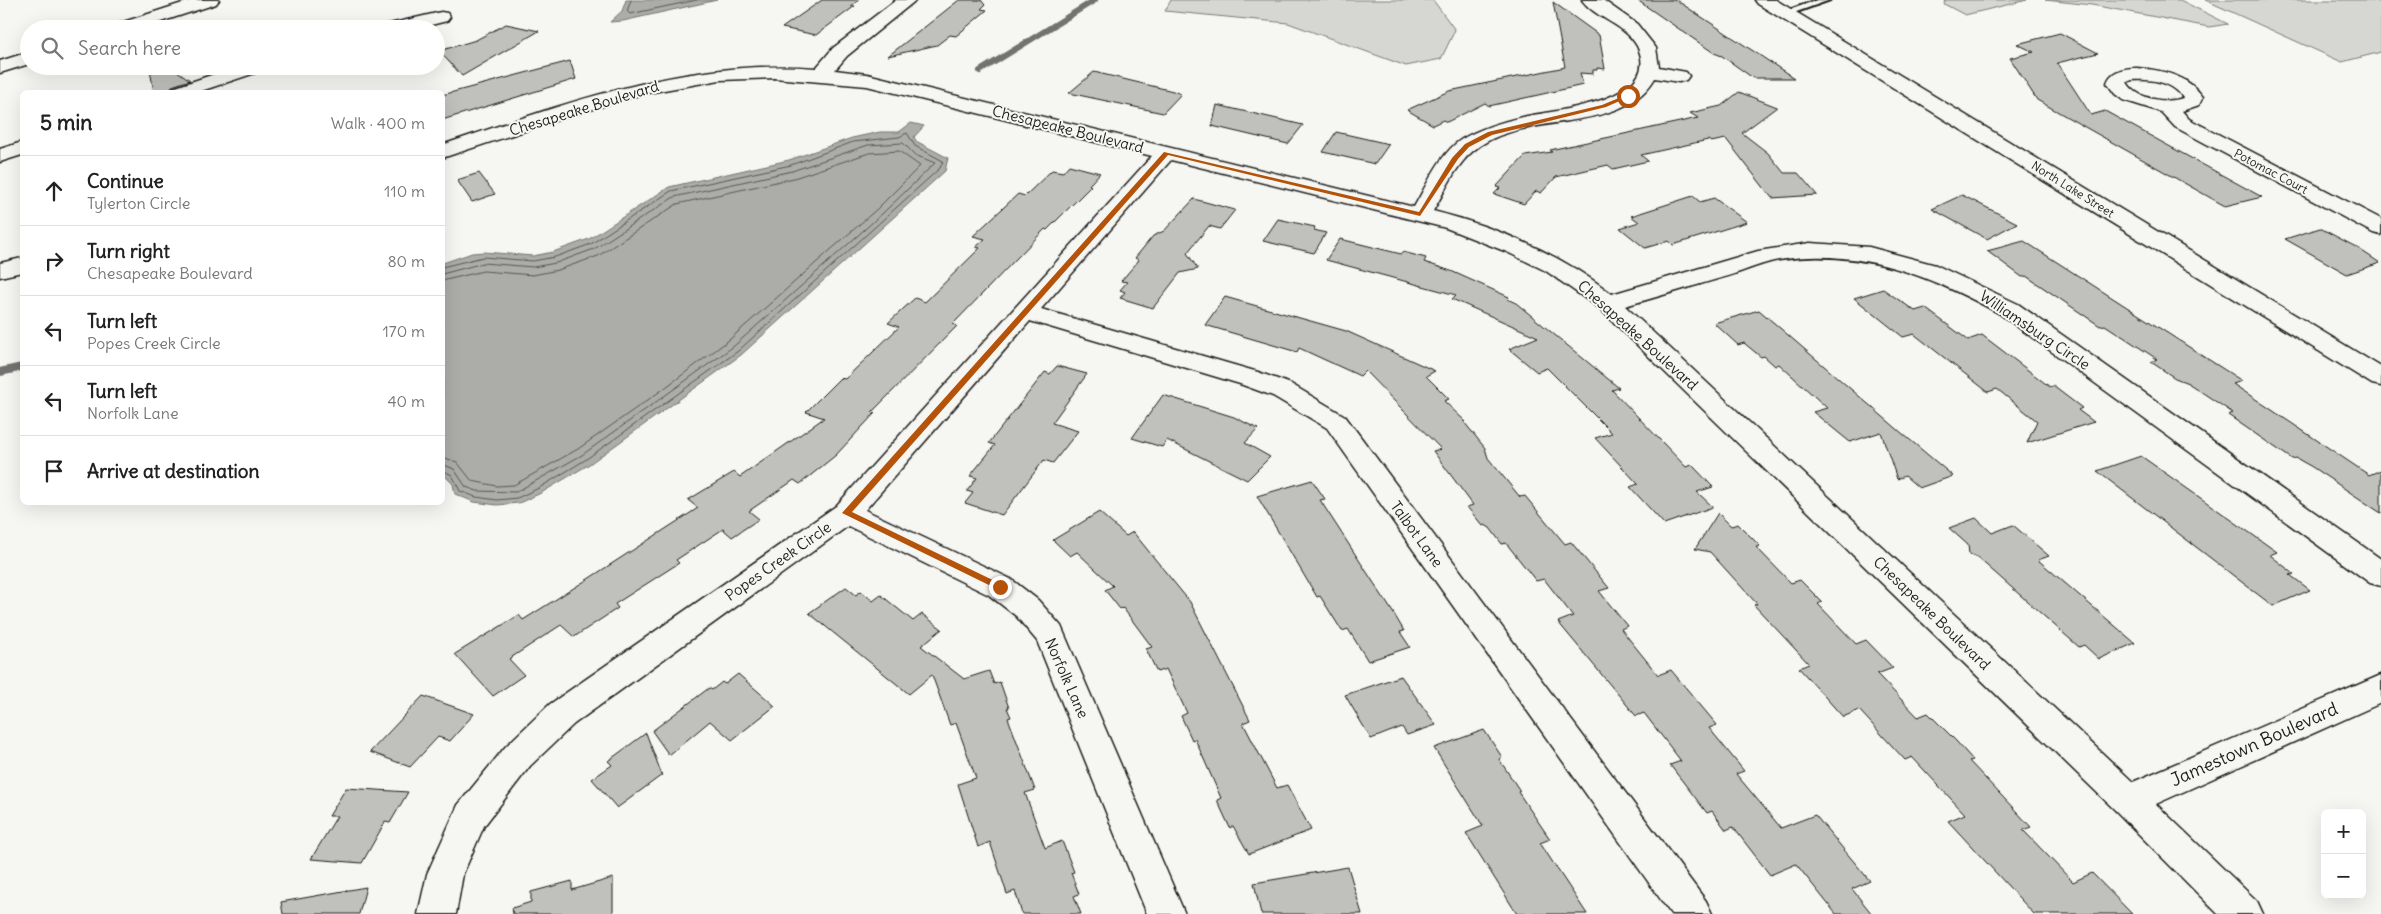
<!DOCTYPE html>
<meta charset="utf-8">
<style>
:root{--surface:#fff;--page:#f2f2f2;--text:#222;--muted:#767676;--line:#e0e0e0}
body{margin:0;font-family:Delius,sans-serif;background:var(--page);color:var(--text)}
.controls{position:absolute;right:15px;bottom:15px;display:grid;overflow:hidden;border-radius:8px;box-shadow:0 5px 20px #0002}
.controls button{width:45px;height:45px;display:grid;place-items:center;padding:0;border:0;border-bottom:1px solid var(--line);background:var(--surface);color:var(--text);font:25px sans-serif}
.stop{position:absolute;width:15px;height:15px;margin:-11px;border:4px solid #b45309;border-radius:50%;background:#fff}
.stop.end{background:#b45309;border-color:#fff;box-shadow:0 1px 5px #0008}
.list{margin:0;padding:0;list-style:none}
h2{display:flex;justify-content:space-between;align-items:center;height:65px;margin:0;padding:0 20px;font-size:21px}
h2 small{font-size:16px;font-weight:400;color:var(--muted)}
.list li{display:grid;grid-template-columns:32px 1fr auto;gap:15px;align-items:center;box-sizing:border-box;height:70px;padding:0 20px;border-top:1px solid var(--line)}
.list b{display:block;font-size:19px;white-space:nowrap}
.list p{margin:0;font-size:16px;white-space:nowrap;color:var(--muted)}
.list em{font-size:16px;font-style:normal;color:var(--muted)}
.icon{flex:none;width:28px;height:28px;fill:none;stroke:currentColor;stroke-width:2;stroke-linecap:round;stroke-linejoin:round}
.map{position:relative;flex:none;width:2381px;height:914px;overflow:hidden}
.search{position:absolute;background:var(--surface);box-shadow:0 5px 20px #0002;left:20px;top:20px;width:425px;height:55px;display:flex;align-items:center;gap:12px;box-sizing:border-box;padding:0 18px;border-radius:28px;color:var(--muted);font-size:19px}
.panel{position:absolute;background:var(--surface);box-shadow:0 5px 20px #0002;left:20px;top:90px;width:425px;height:415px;border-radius:8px}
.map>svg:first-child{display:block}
.green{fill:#d6d6d2;stroke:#797977}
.water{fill:#acaca9;stroke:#727271}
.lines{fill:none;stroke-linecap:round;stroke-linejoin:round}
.shore{stroke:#565654;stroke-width:1}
.stream-far1{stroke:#727271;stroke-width:6}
.stream{stroke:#727271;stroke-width:8}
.building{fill:#c0c0bd;stroke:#1c1c1c}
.lane-casing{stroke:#1c1c1c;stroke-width:4}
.street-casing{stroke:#1c1c1c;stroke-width:3}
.secondary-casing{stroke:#1c1c1c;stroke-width:3}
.lane{fill:#f6f6f2;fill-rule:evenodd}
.street{fill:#f6f6f2;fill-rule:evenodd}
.secondary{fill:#f6f6f2;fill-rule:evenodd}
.route{fill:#b45309}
.labels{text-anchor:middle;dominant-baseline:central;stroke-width:4;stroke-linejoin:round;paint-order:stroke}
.far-street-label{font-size:12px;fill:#1c1c1c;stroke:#f6f6f2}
.street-label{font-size:15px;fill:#1c1c1c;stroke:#f6f6f2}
.near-street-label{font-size:18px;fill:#1c1c1c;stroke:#f6f6f2}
</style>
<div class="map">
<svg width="2381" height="914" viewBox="0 0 2381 914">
<rect width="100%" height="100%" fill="#f6f6f2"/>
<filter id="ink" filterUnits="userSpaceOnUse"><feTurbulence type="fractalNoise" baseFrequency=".02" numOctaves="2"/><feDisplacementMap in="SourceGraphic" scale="10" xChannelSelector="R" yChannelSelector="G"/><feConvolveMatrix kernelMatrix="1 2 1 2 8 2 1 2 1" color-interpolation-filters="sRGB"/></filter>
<g filter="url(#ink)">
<!-- green -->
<g class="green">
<polygon points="1171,0 1433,0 1455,30 1441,59 1406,66 1288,23 1165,11"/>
<polygon points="1945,0 2027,0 1965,15 1944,4"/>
<polygon points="2045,0 2180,0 2228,24 2209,27 2092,5"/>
<polygon points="2205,0 2373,0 2381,3 2381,52 2342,62"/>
</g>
<!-- water -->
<g class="water">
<polygon points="626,0 717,0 623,21 610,22 622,11"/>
<polygon points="911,123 924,126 914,137 916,141 948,158 945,171 741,355 588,465 541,493 519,503 497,505 474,502 455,494 453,484 443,474 443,263 472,253 484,252 533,256 553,252 589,239 669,187 789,160 852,138 880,132 899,132"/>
</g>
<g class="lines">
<!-- shore -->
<g class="shore">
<polyline points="631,0 627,11 630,14 697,0"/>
<polyline points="442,267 483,257 533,261 555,257 591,244 671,191 791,165 853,142 899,137 907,133 915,146 943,161 940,168 738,351 585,460 539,488 517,498 497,500 476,497 460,491 452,475 442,470"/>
<polyline points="442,274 483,263 533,267 556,263 594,249 674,197 792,171 868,145 903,143 915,155 935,163 883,213 734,346 582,455 516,492 477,491 466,487 454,469 442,464"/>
<polyline points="442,281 483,271 533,275 558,270 598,256 677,204 794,178 869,153 899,151 920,166 878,208 729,340 662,390 578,449 514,485 497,486 472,481 457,462 442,457"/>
</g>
<!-- stream-far1 -->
<polyline class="stream-far1" points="980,71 1095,0"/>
<!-- stream -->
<polyline class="stream" points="0,372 22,367"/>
</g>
<!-- building -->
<g class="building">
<polygon points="822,0 859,0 851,6 855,6 816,35 782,28"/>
<polygon points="959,0 981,0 985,5 981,9 987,10 956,36 950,35 937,45 888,56"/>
<polygon points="1637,0 1676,0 1794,78 1753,78 1722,56 1714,53"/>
<polygon points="1553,2 1599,35 1605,69 1597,68 1597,70 1593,70 1593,74 1580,73 1583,85 1489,106 1485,103 1447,122 1443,120 1433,125 1407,110 1449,91 1565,67"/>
<polygon points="506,24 539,31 462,76 439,51 476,40"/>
<polygon points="2060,33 2098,53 2057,63 2091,115 2105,111 2262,197 2225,206 2037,100 2010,58 2034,52 2017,44"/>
<polygon points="570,61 576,79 442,120 442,95"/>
<polygon points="154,66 170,66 190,80 172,86 168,92 154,92 150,70"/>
<polygon points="1094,72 1173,91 1181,94 1163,113 1069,93"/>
<polygon points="1739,92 1777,107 1742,133 1768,153 1784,173 1798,173 1817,195 1772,198 1726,139 1711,142 1708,140 1641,155 1648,161 1613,169 1608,165 1556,177 1541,193 1536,191 1524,204 1494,194 1500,188 1496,187 1525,156 1552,152 1550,150 1698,118 1690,113 1721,106"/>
<polygon points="1217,105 1303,125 1288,144 1212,126"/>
<polygon points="1336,132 1389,144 1375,164 1323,152"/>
<polygon points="1069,165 1100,173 1089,185 1091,186 1047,230 1045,229 953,324 957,326 872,412 875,413 836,455 800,484 794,480 749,511 759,519 732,537 723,529 676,560 679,563 615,604 618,608 574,637 561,625 509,659 524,675 493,696 455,654 519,615 523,620 588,579 698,508 688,500 734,472 740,477 824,418 806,412 840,378 845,379 899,327 888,323 915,298 925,302 980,248 976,247 985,239 973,236 1018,194 1025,196 1052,170 1063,172"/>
<polygon points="479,173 495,194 472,202 457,180"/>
<polygon points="1962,195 2017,223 1987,239 1932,209"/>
<polygon points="1693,196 1700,202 1714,198 1747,222 1673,245 1669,241 1645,248 1620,228 1639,222 1631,216"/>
<polygon points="1194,199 1235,210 1220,229 1209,226 1187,253 1198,269 1180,273 1153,308 1120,298 1125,292 1120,290 1127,282 1121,281 1139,260 1135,258 1153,236 1164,231"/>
<polygon points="1278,219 1315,227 1314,230 1326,233 1314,253 1263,241"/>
<polygon points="2320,228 2356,247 2380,263 2347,274 2285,239"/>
<polygon points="1340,239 1401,254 1403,252 1426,258 1424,262 1451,271 1509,297 1507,299 1516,303 1619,388 1612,390 1686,467 1692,465 1713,487 1697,492 1713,507 1664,524 1630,487 1638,484 1595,438 1612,433 1547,368 1537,372 1509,349 1538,337 1452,299 1456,295 1326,260"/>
<polygon points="2024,241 2242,381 2233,384 2369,475 2381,470 2381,513 2312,467 2296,458 2292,459 2228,415 2233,413 2188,383 2175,378 2151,362 2157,359 2105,325 2100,326 2026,276 2022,277 1987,251"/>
<polygon points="1883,289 1915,311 1925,308 1968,340 1982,335 2050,387 2053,386 2082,408 2078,410 2094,422 2027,443 2037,421 1997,389 1988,392 1914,334 1903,337 1854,298"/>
<polygon points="1225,297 1346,331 1435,371 1426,376 1449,399 1444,401 1466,422 1464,422 1485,448 1488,458 1520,497 1525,496 1565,544 1571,542 1609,588 1599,591 1627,626 1621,629 1658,675 1671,670 1717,725 1709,728 1744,771 1736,774 1781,828 1815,815 1870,881 1852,889 1872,914 1836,914 1796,864 1770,875 1733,827 1726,830 1712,811 1707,813 1670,765 1681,761 1644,713 1636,716 1558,622 1573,616 1544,579 1536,581 1506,543 1502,544 1490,528 1485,525 1483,526 1467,507 1473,505 1433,451 1441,449 1365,371 1360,376 1299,348 1297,352 1205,325"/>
<polygon points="1759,310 1903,434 1953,476 1919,488 1905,476 1897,479 1881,432 1850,442 1813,412 1827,408 1779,364 1775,366 1764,356 1761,357 1744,343 1738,345 1714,323"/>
<polygon points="1057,366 1087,374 1052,423 1078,431 1053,463 1044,460 1002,515 965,503 973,493 967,491 977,478 970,476 995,445 989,443 1045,372 1050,374"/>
<polygon points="1163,395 1234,417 1258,429 1245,443 1270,457 1247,480 1167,440 1162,447 1132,438"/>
<polygon points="2141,456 2277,552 2270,555 2294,574 2290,575 2310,590 2273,606 2097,471"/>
<polygon points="1312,480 1325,499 1320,500 1394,614 1404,631 1400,632 1410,647 1368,661 1348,629 1342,631 1320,596 1317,597 1257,496"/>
<polygon points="1099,512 1126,536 1133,532 1190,602 1250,720 1243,723 1277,788 1287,785 1311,830 1249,854 1233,826 1230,828 1217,800 1221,798 1195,739 1192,740 1181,716 1187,713 1166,669 1157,672 1146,649 1152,647 1123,608 1120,609 1105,590 1113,586 1077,552 1070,556 1053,540"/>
<polygon points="1718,513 1731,526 1738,524 1760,546 1756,547 1791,583 1800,580 1822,602 1818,604 1856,644 1866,640 1893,668 1877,674 1918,717 1928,713 1956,741 1973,760 1969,761 2031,827 2023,830 2073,882 2092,873 2132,914 2034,914 1948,821 1965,814 1912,757 1905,760 1859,710 1843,717 1799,668 1809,664 1754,605 1757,604 1710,552 1695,549"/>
<polygon points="1976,518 1992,533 2013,525 2049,556 2038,560 2135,643 2099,659 2084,645 2079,647 1977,557 1969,554 1968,545 1949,528"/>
<polygon points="846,587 856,595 861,591 873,601 881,595 913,621 922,614 942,629 921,646 964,679 989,671 994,684 1000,682 1009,708 1007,708 1011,717 1008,718 1035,790 1025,793 1045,848 1062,841 1074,872 1071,873 1079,894 1074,896 1081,914 1022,914 1015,891 1007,894 990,842 978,847 958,784 976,778 956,723 950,725 932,675 909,694 809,613"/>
<polygon points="738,674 775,706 732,740 710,721 669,755 652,731 709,688 712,690 722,682 725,684"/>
<polygon points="1401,676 1436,725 1407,735 1402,727 1371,739 1345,695"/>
<polygon points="423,696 474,714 450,741 438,737 410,767 370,752"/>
<polygon points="1484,730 1502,757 1499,759 1520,791 1518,792 1550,839 1540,843 1587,914 1517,914 1466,833 1483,826 1434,748"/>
<polygon points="646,733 662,775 617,808 592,779 612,765 608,761"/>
<polygon points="346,788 408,792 390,823 385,822 362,863 311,859 337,816 329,816"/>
<polygon points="1348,867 1362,914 1261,914 1254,883"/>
<polygon points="613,878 613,914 513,914 512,908 531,902 531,892 572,881 572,890"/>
<polygon points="366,887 359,914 283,914 281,902"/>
</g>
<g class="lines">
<defs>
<polygon id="lane" points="1817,0 1830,0 1788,15 1781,13"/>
<g id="street">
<path d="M 896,0 L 916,0 L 847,56 L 835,70 L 867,74 L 1414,207 C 1427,185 1440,153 1462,139 C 1481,128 1501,122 1523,117 C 1553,110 1665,102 1637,46 C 1625,24 1596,19 1582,0 L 1603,0 L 1637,24 L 1656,48 L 1659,67 L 1686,72 L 1689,76 L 1686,80 L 1679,82 L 1655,78 C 1621,137 1522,109 1473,151 C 1455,166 1445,191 1433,211 C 1497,227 1560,254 1612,294 L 1758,251 L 1810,243 L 1869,247 L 1936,265 L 2018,304 L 2381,559 L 2381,586 L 2370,583 L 2000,314 C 1931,276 1859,247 1779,260 C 1762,263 1747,270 1731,275 C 1696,285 1661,296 1625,306 L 2133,782 L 2381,675 L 2381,703 L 2156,804 L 2257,901 L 2263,914 L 2218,914 L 2116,811 L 1599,308 L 1546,271 L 1507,252 L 1446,228 L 1171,160 L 1041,309 L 1258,372 L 1291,384 L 1345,416 L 1706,901 L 1712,914 L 1671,914 L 1327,428 L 1273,396 L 1240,384 L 1030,321 L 865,510 L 1011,579 L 1038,600 L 1061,626 L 1185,914 L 1147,914 L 1037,641 L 1016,616 L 989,595 L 848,526 L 574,724 L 530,766 L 484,826 L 463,874 L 456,914 L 418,914 L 427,874 L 458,805 L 506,746 L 550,704 L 836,506 L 1152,156 L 867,86 L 774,78 L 720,80 L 642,94 L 567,117 L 442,158 L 442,145 C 564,104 686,58 816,68 L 833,48 Z"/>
<polygon points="441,12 447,13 450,17 447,21 415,29 382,29 385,25"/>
<polygon points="238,66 266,66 264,70 198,92 170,92 173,88"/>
<path d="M 2137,68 C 2163,70 2187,75 2203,97 L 2199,105 L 2182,111 L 2189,119 L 2381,219 L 2381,235 L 2373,233 L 2175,127 L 2161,112 L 2123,100 L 2115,94 L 2107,83 C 2111,70 2126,68 2137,68 ZM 2132,80 C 2149,79 2173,81 2183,98 C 2167,104 2135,99 2127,82 Z"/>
<polygon points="22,142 22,155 0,162 0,149"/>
<polygon points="22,258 22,272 0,277 0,263"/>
</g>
<g id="secondary">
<polygon points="192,0 219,0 216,4 139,29 111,29 114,25"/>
<polygon points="1755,0 1776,0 2381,367 2381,386 2372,384 1758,4"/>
<polygon points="29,52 29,64 0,73 0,61"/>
</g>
</defs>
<!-- lane casing -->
<use href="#lane" class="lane-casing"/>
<!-- street casing -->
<use href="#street" class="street-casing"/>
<!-- secondary casing -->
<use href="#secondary" class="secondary-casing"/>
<!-- lane -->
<use href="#lane" class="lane"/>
<!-- street -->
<use href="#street" class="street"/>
<!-- secondary -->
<use href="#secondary" class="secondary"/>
</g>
</g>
<!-- route -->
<polygon class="route" points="1626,95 1631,96 1606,107 1492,135 1469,147 1458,159 1420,216 1168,155 852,512 1003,585 1003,589 997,589 842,513 1164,152 1419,212 1452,158 1465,144 1488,132 1602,105"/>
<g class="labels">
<!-- far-street labels -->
<g class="far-street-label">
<text transform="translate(2271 171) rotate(28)">Potomac Court</text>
<text transform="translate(2073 189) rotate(32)">North Lake Street</text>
</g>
<!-- street labels -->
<g class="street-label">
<text transform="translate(584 108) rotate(-17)">Chesapeake Boulevard</text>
<text transform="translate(1068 129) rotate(14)">Chesapeake Boulevard</text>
<text transform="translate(2035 330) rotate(34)">Williamsburg Circle</text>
<text transform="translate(1638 335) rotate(42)">Chesapeake Boulevard</text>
<text transform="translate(1417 534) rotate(54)">Talbot Lane</text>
<text transform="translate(778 561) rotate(-35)">Popes Creek Circle</text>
<text transform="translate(1932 613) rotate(44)">Chesapeake Boulevard</text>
<text transform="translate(1067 678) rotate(66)">Norfolk Lane</text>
</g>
<!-- near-street labels -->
<g class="near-street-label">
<text transform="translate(2254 744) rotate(-24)">Jamestown Boulevard</text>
</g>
</g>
</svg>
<div class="controls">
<button>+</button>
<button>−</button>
</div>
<div class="stop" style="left:1628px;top:96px"></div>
<div class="stop end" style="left:1000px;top:587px"></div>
<div class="search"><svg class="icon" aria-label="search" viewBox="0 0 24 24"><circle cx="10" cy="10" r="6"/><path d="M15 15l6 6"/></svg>Search here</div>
<section class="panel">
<h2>5 min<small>Walk · 400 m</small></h2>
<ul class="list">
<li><svg class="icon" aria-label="ahead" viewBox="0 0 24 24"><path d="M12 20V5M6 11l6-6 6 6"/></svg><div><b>Continue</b><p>Tylerton Circle</p></div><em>110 m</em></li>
<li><svg class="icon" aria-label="right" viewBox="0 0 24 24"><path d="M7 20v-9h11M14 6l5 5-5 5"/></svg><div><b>Turn right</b><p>Chesapeake Boulevard</p></div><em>80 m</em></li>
<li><svg class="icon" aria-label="left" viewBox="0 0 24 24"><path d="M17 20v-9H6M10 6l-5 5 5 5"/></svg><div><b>Turn left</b><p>Popes Creek Circle</p></div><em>170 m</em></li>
<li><svg class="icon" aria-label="left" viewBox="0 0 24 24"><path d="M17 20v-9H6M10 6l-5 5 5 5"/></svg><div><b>Turn left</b><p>Norfolk Lane</p></div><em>40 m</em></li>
<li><svg class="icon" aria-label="arrive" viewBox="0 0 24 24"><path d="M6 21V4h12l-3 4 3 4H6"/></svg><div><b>Arrive at destination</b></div></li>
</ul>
</section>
</div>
